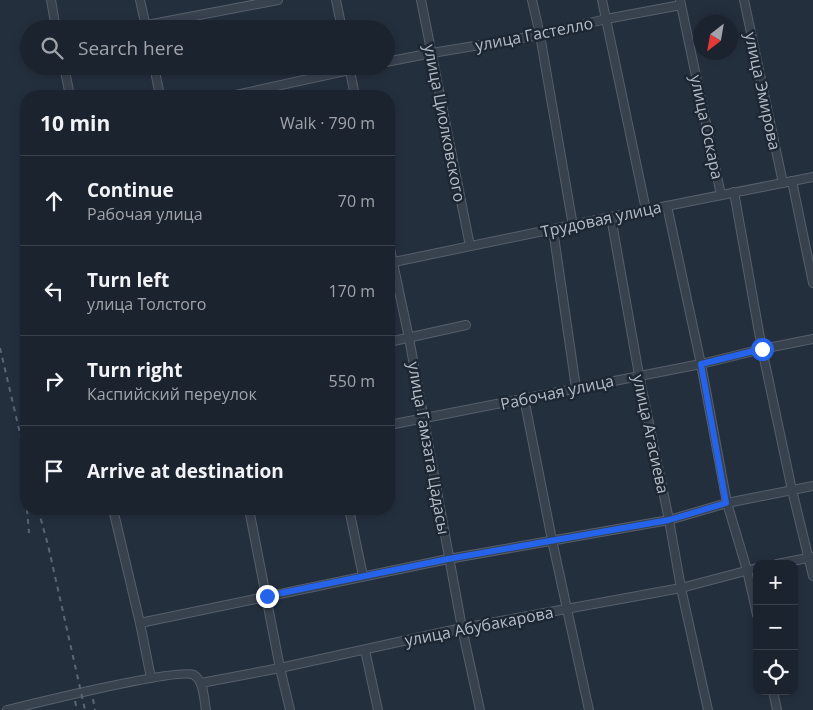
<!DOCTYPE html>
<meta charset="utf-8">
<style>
:root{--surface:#1b232e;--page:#242b36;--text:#f1f3f6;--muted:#a0a4aa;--line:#39404a}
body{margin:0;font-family:"Open Sans",sans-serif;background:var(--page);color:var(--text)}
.controls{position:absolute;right:15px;bottom:15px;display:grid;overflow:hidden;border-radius:10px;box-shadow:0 2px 8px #0003}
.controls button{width:45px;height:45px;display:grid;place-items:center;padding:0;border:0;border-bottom:1px solid var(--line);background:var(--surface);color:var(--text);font:25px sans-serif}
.compass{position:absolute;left:693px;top:15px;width:45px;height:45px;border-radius:50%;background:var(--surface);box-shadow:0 2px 8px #0003;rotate:211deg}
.stop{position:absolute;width:15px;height:15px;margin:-11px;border:4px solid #2563eb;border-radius:50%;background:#fff}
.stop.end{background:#2563eb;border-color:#fff;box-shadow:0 1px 5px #0008}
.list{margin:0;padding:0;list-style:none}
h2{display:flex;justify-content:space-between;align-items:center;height:65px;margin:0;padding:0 20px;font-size:21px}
h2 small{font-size:16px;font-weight:400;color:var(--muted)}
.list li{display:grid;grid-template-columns:32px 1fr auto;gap:15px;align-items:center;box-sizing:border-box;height:90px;padding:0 20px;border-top:1px solid var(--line)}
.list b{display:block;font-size:19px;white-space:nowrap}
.list p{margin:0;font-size:16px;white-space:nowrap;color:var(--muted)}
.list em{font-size:16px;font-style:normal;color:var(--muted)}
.icon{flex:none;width:28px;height:28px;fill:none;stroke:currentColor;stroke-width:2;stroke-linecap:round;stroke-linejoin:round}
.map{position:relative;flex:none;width:813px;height:710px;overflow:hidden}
.search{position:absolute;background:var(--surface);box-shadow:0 2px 8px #0003;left:20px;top:20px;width:375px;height:55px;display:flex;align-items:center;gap:12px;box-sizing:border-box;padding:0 18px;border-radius:28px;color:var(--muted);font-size:19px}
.panel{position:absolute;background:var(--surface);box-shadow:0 2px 8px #0003;left:20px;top:90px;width:375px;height:425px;border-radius:20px}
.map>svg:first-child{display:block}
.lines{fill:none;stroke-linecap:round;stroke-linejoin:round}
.minor-casing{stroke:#565f6c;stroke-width:10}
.minor{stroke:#38414e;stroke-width:8}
.rail{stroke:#5a6575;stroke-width:2;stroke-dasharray:5 5;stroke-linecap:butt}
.route{stroke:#2563eb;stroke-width:6}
.labels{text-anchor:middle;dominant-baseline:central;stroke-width:5;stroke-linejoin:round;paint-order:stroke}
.street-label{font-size:16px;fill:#b4bcc9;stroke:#1d2633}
</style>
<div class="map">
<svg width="813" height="710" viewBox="0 0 813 710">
<rect width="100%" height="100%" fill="#242f3e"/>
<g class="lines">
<defs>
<g id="minor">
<polyline points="51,0 56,29"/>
<polyline points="140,0 146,27"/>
<polyline points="336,0 342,29"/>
<polyline points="421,0 470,246"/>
<polyline points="532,0 540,35 573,226"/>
<polyline points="602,0 646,210"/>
<polyline points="680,0 721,195"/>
<polyline points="744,0 783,183"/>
<polyline points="126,29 278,0"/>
<polyline points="386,62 432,53 540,35 606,19 681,5"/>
<polyline points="64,66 70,96"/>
<polyline points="154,66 160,96"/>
<polyline points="349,66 355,96"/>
<polyline points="231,96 368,66"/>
<polyline points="792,181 813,283"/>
<polyline points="734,192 762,349 792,490 813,576"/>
<polyline points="667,206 701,364 727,503 747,570 757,615"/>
<polyline points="611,217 639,375 669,520 681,588 708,710"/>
<polyline points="553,229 576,388"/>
<polyline points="389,244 409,338 462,628 480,710"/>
<polyline points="389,263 611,217 813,177"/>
<polyline points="389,342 466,325"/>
<polyline points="524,398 552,540 589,710"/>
<polyline points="389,425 701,364 762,349 813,339"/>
<polyline points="113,509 140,623 151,678"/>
<polyline points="249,509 280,668 290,710"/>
<polyline points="349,509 363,576"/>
<polyline points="777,564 813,557"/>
<polyline points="140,623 448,559 669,520 727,503 813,486"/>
<polyline points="365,650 378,710"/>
<polyline points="201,683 280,668 462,628 681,588 757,568"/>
<polyline points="773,691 777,710"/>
<path d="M 7,710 C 32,704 180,667 194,675 C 204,681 204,700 206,710"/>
</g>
</defs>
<!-- minor casing -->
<use href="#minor" class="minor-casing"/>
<!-- minor -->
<use href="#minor" class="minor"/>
<!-- rail -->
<g class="rail">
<polyline points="0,348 26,459"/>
<polyline points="22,453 26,504"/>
<polyline points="27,509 29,533"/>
<polyline points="38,509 48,545 85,710"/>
<polyline points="93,699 95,710"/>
<polyline points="75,701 77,710"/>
</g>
</g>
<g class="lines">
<!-- route -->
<polyline class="route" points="267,596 448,559 669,520 726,503 701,364 762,349"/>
</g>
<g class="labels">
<!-- street labels -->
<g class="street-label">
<text transform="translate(534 34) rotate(-11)">улица Гастелло</text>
<text transform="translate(763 91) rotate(78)">улица Эмирова</text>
<text transform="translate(445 123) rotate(79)">улица Циолковского</text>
<text transform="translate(707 127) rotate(78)">улица Оскара</text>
<text transform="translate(601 219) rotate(-12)">Трудовая улица</text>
<text transform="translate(557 392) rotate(-12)">Рабочая улица</text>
<text transform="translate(651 434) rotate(78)">улица Агасиева</text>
<text transform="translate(429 448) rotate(80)">улица Гамзата Цадасы</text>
<text transform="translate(479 626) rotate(-11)">улица Абубакарова</text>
</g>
</g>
</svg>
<div class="controls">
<button>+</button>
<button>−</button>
<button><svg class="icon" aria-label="locate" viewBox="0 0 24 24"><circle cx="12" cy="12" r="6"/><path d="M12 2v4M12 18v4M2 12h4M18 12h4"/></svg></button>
</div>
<svg class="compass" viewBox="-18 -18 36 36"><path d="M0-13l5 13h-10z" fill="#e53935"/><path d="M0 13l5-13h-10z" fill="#a0a4aa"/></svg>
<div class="stop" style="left:762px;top:349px"></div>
<div class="stop end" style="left:267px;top:596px"></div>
<div class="search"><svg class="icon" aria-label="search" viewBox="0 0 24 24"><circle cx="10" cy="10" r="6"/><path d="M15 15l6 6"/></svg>Search here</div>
<section class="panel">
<h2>10 min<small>Walk · 790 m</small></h2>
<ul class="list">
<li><svg class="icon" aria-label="ahead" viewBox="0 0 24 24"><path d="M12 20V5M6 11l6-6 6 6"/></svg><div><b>Continue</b><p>Рабочая улица</p></div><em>70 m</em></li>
<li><svg class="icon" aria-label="left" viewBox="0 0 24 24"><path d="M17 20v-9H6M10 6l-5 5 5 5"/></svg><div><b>Turn left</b><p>улица Толстого</p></div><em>170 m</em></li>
<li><svg class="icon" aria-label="right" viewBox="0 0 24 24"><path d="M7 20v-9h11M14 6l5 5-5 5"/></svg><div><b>Turn right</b><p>Каспийский переулок</p></div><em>550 m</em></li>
<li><svg class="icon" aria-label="arrive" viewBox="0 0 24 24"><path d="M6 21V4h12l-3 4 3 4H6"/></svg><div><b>Arrive at destination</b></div></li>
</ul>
</section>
</div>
